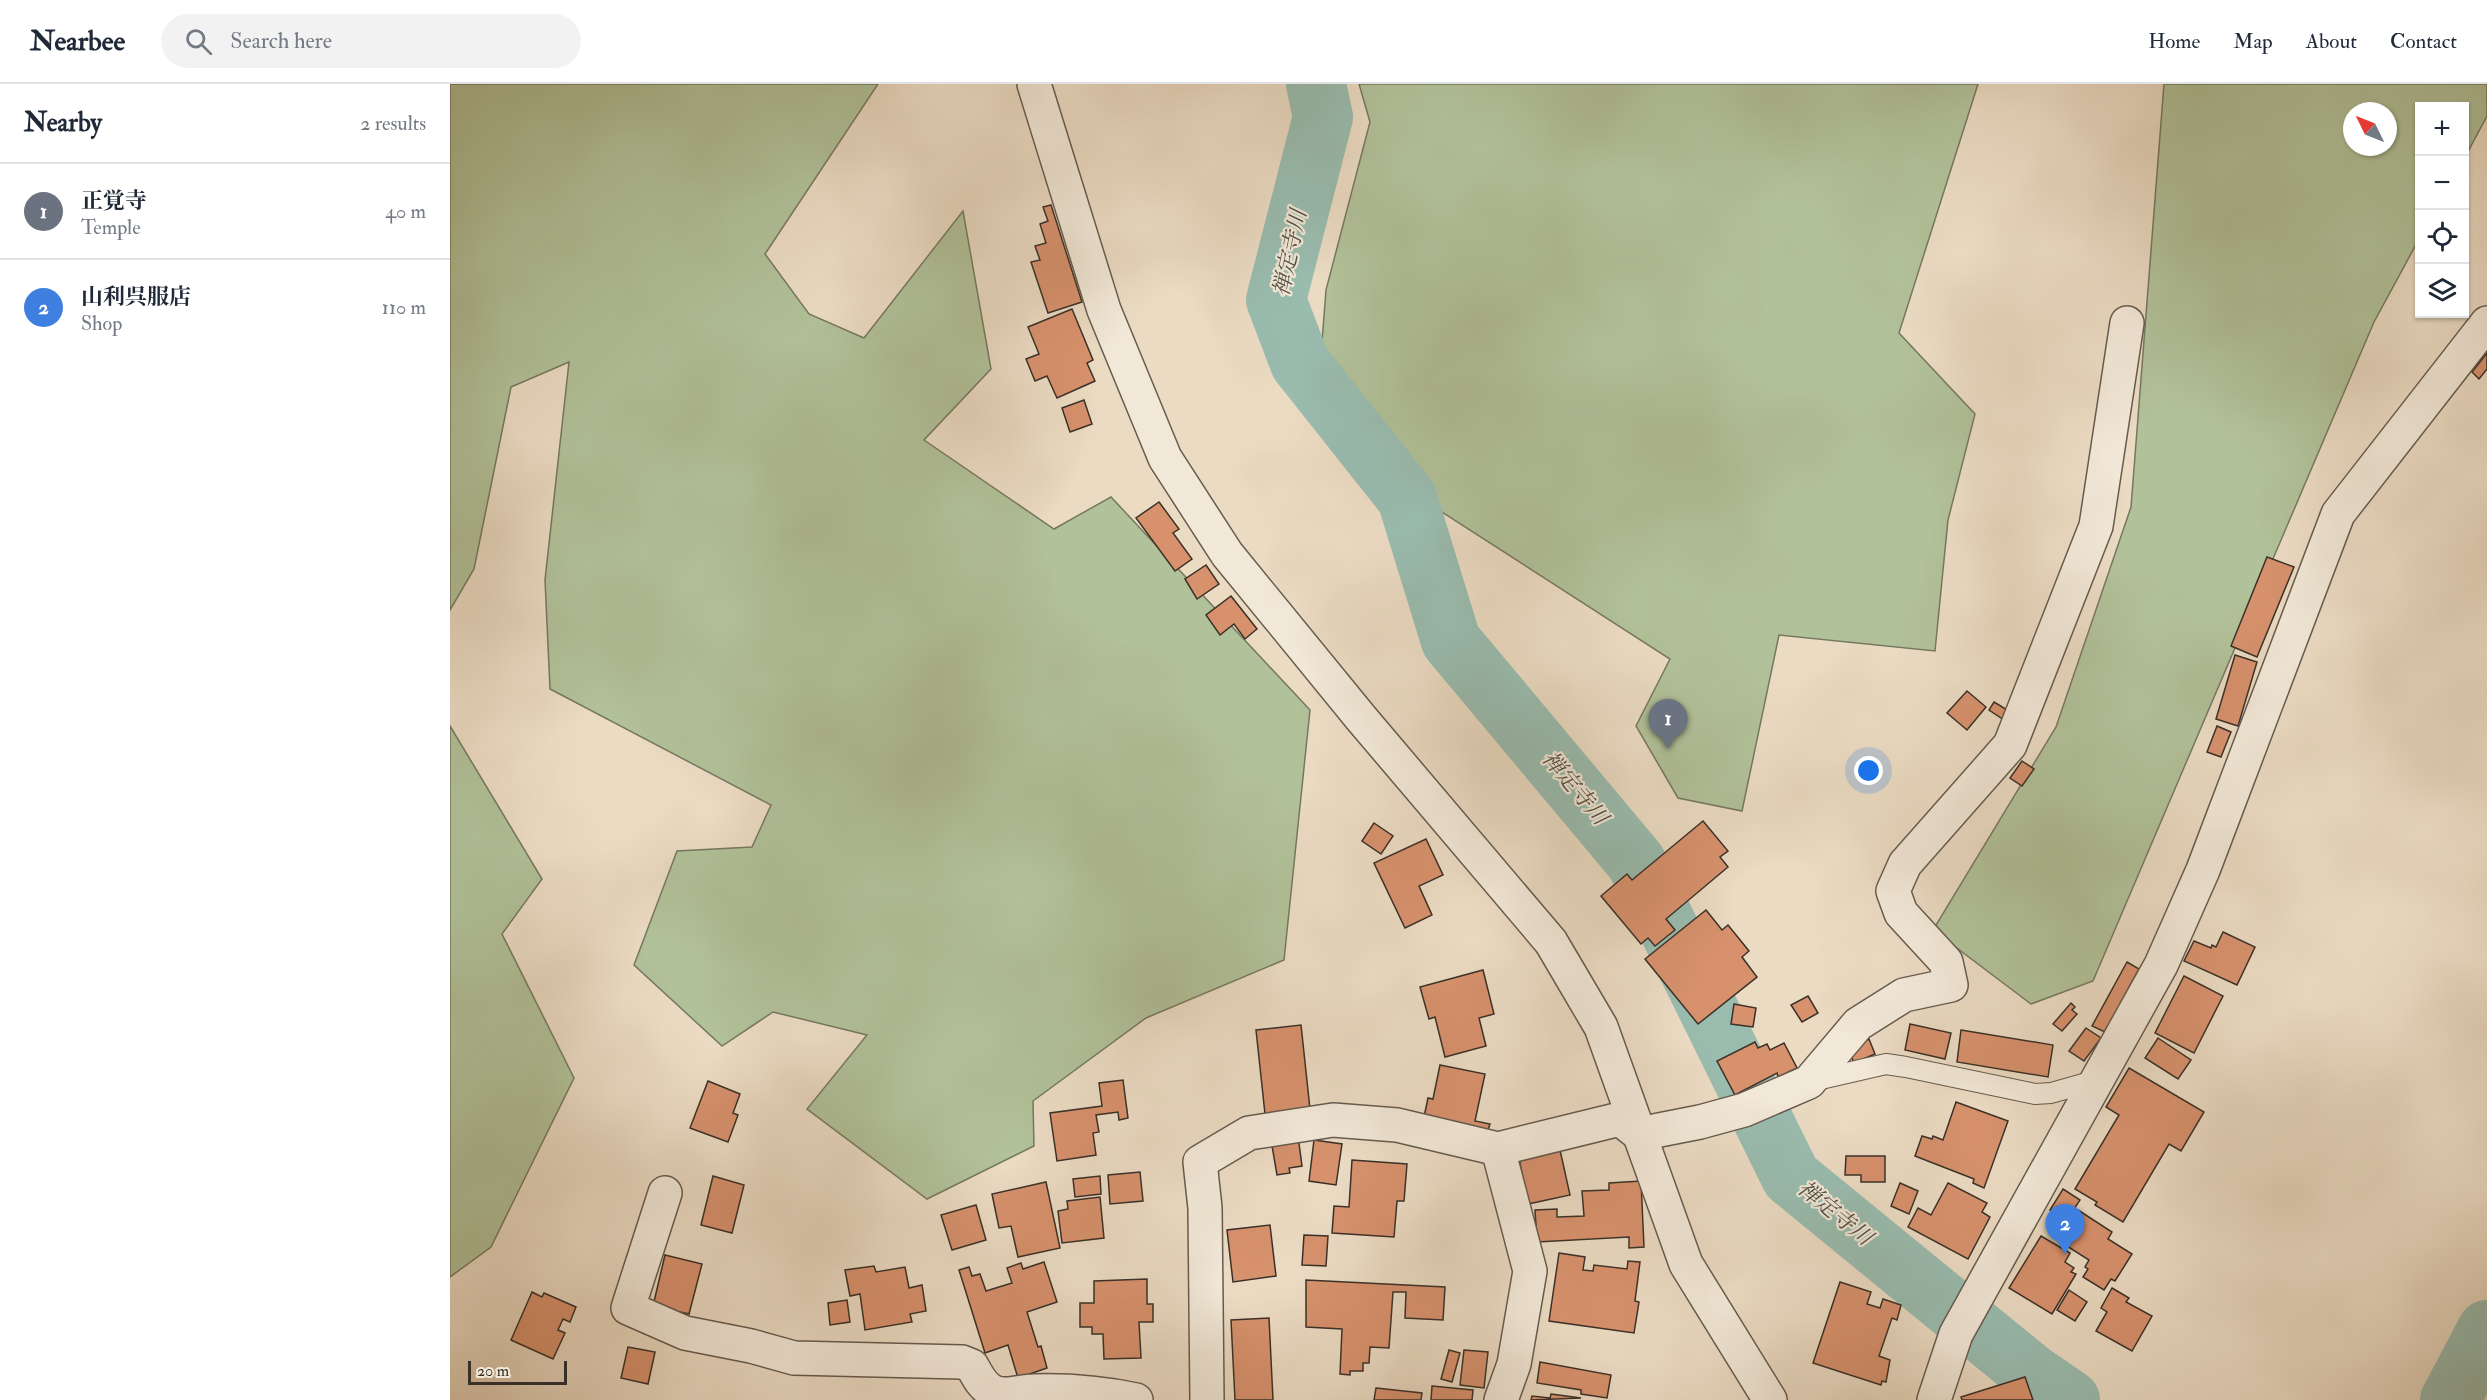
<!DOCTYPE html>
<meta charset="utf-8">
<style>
:root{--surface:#fff;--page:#f2f2f3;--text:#1f2937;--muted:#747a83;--line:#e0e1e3;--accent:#8f2418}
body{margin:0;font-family:"IM FELL Double Pica","Noto Serif JP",serif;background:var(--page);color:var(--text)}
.controls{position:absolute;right:18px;top:18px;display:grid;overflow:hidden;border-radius:0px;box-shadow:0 2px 4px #0004}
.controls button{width:54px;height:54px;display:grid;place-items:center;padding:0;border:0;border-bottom:2px solid var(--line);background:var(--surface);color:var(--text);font:30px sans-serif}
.compass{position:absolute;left:1893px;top:18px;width:54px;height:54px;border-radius:50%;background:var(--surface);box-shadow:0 2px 4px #0004;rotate:313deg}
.scale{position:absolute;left:18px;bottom:15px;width:99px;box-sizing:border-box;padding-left:6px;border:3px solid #3a3028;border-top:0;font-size:16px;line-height:21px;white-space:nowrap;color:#3a3028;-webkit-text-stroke:4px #f2e8d8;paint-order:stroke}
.you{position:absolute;left:1419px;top:687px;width:21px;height:21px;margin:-15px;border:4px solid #fff;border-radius:50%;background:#1a73e8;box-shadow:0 0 0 9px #1a73e833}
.badge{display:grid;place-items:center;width:39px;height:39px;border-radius:50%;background:var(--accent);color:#fff;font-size:20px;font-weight:700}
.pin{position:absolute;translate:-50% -50px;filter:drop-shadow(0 2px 3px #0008)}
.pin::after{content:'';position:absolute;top:32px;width:21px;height:18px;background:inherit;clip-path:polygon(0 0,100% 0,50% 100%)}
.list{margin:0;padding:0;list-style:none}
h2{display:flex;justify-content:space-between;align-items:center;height:78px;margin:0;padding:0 24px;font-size:26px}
h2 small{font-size:20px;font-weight:400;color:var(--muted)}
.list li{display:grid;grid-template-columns:39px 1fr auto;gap:18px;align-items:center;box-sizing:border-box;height:96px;padding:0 24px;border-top:2px solid var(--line)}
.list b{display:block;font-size:22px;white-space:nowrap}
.list p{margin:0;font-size:20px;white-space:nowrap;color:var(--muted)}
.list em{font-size:20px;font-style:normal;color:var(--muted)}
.icon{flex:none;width:33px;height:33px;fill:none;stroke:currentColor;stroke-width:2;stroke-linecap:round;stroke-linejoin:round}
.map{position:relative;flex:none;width:2037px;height:1316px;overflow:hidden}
header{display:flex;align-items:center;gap:36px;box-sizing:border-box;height:84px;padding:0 30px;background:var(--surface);border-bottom:2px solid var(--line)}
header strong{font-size:28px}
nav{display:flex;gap:33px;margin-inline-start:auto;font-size:21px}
.search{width:420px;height:54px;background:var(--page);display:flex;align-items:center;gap:15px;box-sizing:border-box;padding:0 21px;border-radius:33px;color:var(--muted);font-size:22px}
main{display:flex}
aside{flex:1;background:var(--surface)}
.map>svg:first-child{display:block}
.green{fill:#b1c199;stroke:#767860;stroke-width:1.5;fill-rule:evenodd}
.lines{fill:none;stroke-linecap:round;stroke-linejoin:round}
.river{stroke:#99bcaf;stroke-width:60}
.building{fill:#d7916d;stroke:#3a3028;stroke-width:1.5}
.service-casing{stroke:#665b4f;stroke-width:22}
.minor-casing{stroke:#665b4f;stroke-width:36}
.tertiary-casing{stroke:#665b4f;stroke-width:36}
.service{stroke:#f2e8d8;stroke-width:20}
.minor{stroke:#f2e8d8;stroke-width:33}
.tertiary{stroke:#f2e8d8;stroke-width:33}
.labels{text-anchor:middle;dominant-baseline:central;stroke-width:4.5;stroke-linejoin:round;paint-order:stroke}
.water-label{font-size:22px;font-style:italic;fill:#4d4c43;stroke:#f2e8d8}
</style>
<header>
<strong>Nearbee</strong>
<div class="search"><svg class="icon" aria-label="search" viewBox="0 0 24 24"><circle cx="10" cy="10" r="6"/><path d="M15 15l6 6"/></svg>Search here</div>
<nav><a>Home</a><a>Map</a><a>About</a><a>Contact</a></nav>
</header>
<main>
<aside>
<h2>Nearby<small>2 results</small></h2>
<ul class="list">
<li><span class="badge" style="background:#6b7280">1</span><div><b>正覚寺</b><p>Temple</p></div><em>40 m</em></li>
<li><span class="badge" style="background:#3f7fe0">2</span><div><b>山利呉服店</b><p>Shop</p></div><em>110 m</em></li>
</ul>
</aside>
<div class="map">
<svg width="2037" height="1316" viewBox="0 0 2037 1316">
<rect width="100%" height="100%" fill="#ebdbc3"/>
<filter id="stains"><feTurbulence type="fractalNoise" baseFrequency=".00333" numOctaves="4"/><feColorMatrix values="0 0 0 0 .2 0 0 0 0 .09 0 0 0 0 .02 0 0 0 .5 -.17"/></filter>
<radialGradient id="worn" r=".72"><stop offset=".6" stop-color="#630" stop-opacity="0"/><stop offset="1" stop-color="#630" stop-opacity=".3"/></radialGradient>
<!-- green -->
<g class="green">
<polygon points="0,0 428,0 315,170 359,230 414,254 513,127 541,285 474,356 604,445 661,413 860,626 834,876 696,934 583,1017 584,1062 477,1115 357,1025 417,951 323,928 272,962 184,881 227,767 302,763 321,721 100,605 95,496 119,278 61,303 24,485 0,526"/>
<polygon points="909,0 1528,0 1449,249 1525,330 1498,436 1485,567 1329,551 1292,727 1228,714 1186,642 1220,575 981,421 871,271 876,206 920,38"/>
<path d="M 1714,0 L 2037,0 L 2037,32 L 2015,73 L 2014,22 L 1970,22 L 1969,155 L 1924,238 L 1643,897 L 1581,920 L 1483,846 L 1606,643 L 1681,423 ZM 1902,27 L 1938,27 L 1938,63 L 1902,63 Z"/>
<polygon points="0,642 92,795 52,850 124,994 41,1163 0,1193"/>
</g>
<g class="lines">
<!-- river -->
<g class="river">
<polyline points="866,0 873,33 826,216 850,279 957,414 1001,557 1186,778 1341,1093 1582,1290 1620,1316"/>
<polyline points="2000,1316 2037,1246"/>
</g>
</g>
<!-- building -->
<g class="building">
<polygon points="601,121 632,218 598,229 581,178 590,176 585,162 596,159 590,140 598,137 593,123"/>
<polygon points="622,225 643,276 637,279 645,297 607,314 597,292 585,297 576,275 589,270 578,243"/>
<polygon points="2037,269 2037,285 2029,295 2022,288"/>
<polygon points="634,316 642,340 620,348 612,324"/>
<polygon points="709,418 729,445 723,449 742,475 725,487 686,434"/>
<polygon points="1817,473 1844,483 1807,573 1781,562"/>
<polygon points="756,481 769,500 747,515 735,495"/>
<polygon points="781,512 807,545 795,555 784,540 770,551 756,531"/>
<polygon points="1785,571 1807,578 1788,642 1766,635"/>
<polygon points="1517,607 1536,623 1517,646 1497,629"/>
<polygon points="1544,618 1559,627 1554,636 1539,626"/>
<polygon points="1767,642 1781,648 1771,673 1757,668"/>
<polygon points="1572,677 1584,685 1572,702 1560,694"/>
<polygon points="1253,737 1278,767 1270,773 1278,783 1216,835 1225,846 1205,862 1198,854 1191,860 1151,812 1177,790 1182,796"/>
<polygon points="924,739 943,752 931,770 912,757"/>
<polygon points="976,755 993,791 969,802 982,831 955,844 924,779"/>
<polygon points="1256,826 1272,846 1278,841 1299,867 1292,873 1307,893 1248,940 1195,875"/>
<polygon points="1773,848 1805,863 1787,901 1734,877 1744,857 1761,864 1762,861 1766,863"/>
<polygon points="1677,878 1689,885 1655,948 1642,942"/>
<polygon points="1033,886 1044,930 1029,934 1036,962 995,973 985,933 979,935 970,903"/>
<polygon points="1734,892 1773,912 1744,969 1705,949"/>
<polygon points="1358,912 1368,929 1352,938 1341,921"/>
<polygon points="1621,919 1625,923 1622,926 1627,930 1612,947 1603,940"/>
<polygon points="1284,920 1306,924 1303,943 1281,940"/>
<polygon points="1460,940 1501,949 1495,975 1455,966"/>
<polygon points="851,941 860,1025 815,1030 806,946"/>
<polygon points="1636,944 1651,954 1634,977 1619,967"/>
<polygon points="1511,946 1603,961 1598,993 1507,978"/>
<polygon points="1708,954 1741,976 1728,995 1695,974"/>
<polygon points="1419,955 1425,970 1404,979 1398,964"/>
<polygon points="1305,958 1308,964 1317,960 1320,966 1334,959 1347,984 1328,993 1327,989 1285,1011 1267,977"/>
<polygon points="990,981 1035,990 1025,1037 1040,1040 1038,1046 974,1033 978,1014 983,1015"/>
<polygon points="1679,984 1754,1028 1731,1067 1719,1060 1673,1138 1645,1121 1647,1118 1625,1105 1669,1031 1656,1023"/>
<polygon points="673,996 678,1034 669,1036 668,1028 646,1031 649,1048 643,1049 646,1071 607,1077 600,1029 652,1022 649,999"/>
<polygon points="258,997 290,1010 283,1029 288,1031 278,1058 240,1044"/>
<polygon points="1506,1018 1558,1037 1534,1104 1523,1099 1524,1095 1465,1072 1472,1052 1482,1055 1483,1052 1493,1056"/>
<polygon points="848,1052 852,1082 839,1084 840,1089 827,1091 821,1056"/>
<polygon points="864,1056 892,1060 886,1101 859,1097"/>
<polygon points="1110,1066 1120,1111 1078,1120 1069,1074"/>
<polygon points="1396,1072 1435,1072 1435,1098 1411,1098 1411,1091 1395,1091"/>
<polygon points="902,1076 957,1080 954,1117 947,1117 944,1153 882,1149 884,1122 899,1123"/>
<polygon points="690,1088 693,1117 660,1120 658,1091"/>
<polygon points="263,1092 294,1101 282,1149 251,1141"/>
<polygon points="650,1092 651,1110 625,1113 623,1095"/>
<polygon points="1191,1097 1194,1163 1179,1164 1179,1153 1087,1158 1085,1126 1107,1125 1107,1133 1134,1132 1132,1107 1159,1106 1159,1099"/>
<polygon points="596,1098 610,1164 568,1173 561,1142 549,1144 542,1110"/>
<polygon points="1450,1099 1468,1107 1459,1130 1441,1122"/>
<polygon points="1498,1099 1537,1119 1532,1128 1540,1133 1518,1175 1458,1143 1468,1124 1481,1131"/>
<polygon points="1613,1105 1630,1116 1616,1137 1600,1126"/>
<polygon points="650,1113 654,1154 612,1159 608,1127 618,1125 617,1117"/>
<polygon points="526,1121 536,1156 502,1166 491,1131"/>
<polygon points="1628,1126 1662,1148 1658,1155 1682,1170 1665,1197 1661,1195 1654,1206 1633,1193 1638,1185 1635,1183 1639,1176 1609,1157"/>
<polygon points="820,1141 826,1192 783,1198 777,1146"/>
<polygon points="854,1151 878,1152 876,1182 852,1181"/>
<polygon points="1591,1152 1620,1169 1615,1178 1624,1184 1621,1188 1626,1190 1602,1230 1559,1204"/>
<polygon points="1109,1169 1135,1173 1133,1186 1143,1187 1144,1181 1177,1185 1178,1177 1190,1178 1185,1217 1189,1218 1184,1249 1099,1237"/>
<polygon points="215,1171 252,1180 239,1230 203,1222"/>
<polygon points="594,1178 607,1218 577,1228 588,1263 591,1262 597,1284 568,1294 558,1261 535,1269 509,1186 519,1183 522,1192 530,1190 536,1207 562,1199 557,1184 571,1179 573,1185"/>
<polygon points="424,1182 426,1188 455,1183 459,1204 472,1201 476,1227 460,1230 462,1238 415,1246 410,1210 400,1212 395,1186"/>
<polygon points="697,1195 697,1220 703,1220 703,1238 689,1238 691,1274 654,1275 653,1250 642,1250 642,1243 630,1243 630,1219 644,1219 644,1197"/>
<polygon points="856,1196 995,1203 993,1236 955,1234 956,1208 943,1208 939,1264 920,1263 919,1279 913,1279 913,1287 900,1287 900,1291 890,1290 892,1245 856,1243"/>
<polygon points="1390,1198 1421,1208 1417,1220 1430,1224 1433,1215 1451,1221 1447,1236 1442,1234 1429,1272 1440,1276 1436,1298 1432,1297 1431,1301 1363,1279"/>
<polygon points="1662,1204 1679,1214 1676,1218 1702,1232 1682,1267 1646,1247 1657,1228 1651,1224"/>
<polygon points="1619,1206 1637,1218 1625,1237 1607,1226"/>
<polygon points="82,1208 92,1213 94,1209 126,1223 120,1238 113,1235 108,1246 115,1249 103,1275 61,1256"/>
<polygon points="397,1216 400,1238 380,1241 378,1219"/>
<polygon points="819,1234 823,1316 785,1316 781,1236"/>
<polygon points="178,1263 205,1268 198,1300 171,1294"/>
<polygon points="999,1266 1010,1269 1002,1298 991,1295"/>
<polygon points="1014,1266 1038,1268 1034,1304 1010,1301"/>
<polygon points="1090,1278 1161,1291 1157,1314 1131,1310 1131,1306 1087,1299"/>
<polygon points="1575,1293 1583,1316 1512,1316 1511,1313"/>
<polygon points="982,1302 1023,1306 1022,1316 981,1316"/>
<polygon points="926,1304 972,1309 971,1316 924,1316"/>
<polygon points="1101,1310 1131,1314 1081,1316 1082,1312 1100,1314"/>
</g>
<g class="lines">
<defs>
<polyline id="service" points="1362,997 1436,980 1456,983 1585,1010 1601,1009 1647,996"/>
<g id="minor">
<polyline points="1048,1065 1080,1187 1064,1280 1051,1316"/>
<path d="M 215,1109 L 178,1224 L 235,1249 L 301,1262 L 344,1274 L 512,1278 L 522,1282 C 527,1291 532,1302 542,1307 C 554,1314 570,1307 583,1307 C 616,1306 653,1309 686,1316"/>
<polyline points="757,1316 755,1124 750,1078 799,1049 883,1036 947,1041 1048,1065 1170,1035 1189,1050 1250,1038 1294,1026 1359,998 1408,940 1454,911 1501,901 1496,878 1451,829 1443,807 1455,780 1560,661 1646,442 1677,239"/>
</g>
<g id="tertiary">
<polyline points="584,0 654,226 715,374 777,470 911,634 1101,858 1151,943 1236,1180 1320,1316"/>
<polyline points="1484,1316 1506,1250 1711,881 1753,786 1888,430 2037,239"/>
</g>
</defs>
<!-- service casing -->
<use href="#service" class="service-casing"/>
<!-- minor casing -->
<use href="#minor" class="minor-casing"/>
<!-- tertiary casing -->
<use href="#tertiary" class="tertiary-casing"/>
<!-- service -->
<use href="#service" class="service"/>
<!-- minor -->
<use href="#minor" class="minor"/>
<!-- tertiary -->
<use href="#tertiary" class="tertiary"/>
</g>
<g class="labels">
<!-- water labels -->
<g class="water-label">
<text transform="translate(840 169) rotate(-78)">禅定寺川</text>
<text transform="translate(1125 704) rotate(50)">禅定寺川</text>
<text transform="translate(1385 1129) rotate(39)">禅定寺川</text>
</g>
</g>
<rect width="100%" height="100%" filter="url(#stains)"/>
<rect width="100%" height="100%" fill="url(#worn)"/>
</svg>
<div class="controls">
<button>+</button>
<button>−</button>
<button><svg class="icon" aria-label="locate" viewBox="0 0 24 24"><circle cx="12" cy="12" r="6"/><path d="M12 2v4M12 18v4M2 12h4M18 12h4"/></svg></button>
<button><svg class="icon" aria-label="layers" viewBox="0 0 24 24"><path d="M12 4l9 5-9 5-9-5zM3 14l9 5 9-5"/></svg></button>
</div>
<svg class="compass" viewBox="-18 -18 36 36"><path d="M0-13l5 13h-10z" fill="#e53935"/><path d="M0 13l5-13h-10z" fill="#747a83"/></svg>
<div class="scale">20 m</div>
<div class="you"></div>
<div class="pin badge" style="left:1218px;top:665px;background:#6b7280">1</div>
<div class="pin badge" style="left:1615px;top:1170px;background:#3f7fe0">2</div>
</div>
</main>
